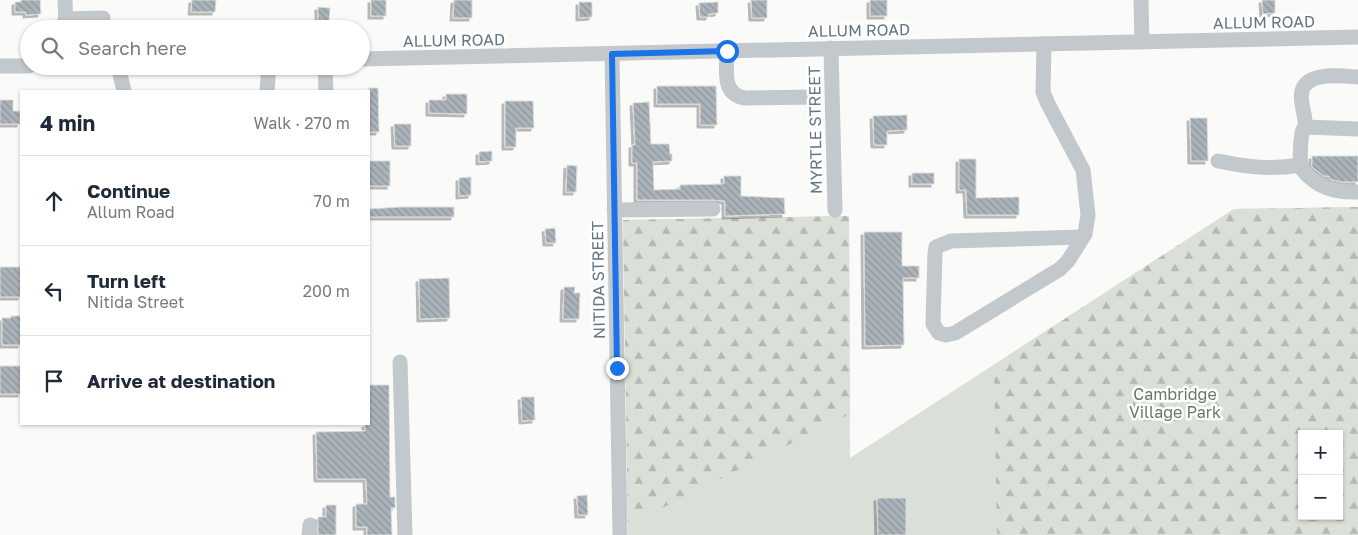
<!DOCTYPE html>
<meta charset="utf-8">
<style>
:root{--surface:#fff;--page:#f2f2f3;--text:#1f2937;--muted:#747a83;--line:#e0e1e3}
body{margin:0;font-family:"Golos Text",sans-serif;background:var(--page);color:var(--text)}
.controls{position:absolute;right:15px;bottom:15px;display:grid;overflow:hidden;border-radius:0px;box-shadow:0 1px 4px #0004}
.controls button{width:45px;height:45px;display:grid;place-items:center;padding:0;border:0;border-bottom:1px solid var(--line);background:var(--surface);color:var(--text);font:25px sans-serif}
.stop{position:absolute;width:15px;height:15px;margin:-11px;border:4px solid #1a73e8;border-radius:50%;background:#fff}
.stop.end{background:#1a73e8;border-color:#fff;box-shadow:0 1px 5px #0008}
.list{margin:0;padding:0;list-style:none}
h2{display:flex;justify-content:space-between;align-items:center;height:65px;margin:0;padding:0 20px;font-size:21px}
h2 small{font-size:16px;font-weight:400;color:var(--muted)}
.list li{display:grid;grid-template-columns:32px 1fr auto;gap:15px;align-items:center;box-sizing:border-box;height:90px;padding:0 20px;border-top:1px solid var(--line)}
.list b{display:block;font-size:19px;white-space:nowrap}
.list p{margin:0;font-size:16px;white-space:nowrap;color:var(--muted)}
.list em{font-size:16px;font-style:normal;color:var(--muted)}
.icon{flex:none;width:28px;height:28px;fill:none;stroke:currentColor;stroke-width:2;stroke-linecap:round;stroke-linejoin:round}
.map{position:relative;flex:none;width:1358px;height:535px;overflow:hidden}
.search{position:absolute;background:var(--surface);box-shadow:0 1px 4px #0004;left:20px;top:20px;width:350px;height:55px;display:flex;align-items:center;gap:12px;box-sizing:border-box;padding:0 18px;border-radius:28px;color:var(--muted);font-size:19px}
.panel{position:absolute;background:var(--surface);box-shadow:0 1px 4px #0004;left:20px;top:90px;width:350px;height:335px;border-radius:0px}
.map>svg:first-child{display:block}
.green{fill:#dadfd7;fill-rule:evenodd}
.forest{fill:url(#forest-firs);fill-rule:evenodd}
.building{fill:url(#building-back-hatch);stroke:#dcdcda;filter:url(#shadow)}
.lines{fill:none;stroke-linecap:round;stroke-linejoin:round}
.minor{stroke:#c3c8cc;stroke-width:15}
.route{stroke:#1a73e8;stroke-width:6}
.labels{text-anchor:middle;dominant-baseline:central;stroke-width:5;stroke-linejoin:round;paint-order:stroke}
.street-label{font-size:16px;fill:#657683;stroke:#fff}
.park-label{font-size:16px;fill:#687a64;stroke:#fff}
</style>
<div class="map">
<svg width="1358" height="535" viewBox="0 0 1358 535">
<defs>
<pattern id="forest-firs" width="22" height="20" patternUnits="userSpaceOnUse" patternTransform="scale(1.25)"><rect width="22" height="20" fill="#dadfd7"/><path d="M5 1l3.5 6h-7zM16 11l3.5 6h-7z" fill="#b4b9b4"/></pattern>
<pattern id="building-back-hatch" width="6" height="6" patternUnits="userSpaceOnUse" patternTransform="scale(1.25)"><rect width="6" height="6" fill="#aab3b9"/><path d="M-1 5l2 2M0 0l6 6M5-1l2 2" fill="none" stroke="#8e969c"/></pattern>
<filter id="shadow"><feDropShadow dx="-3" dy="3" stdDeviation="0" flood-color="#0004"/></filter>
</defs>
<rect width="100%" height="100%" fill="#fafaf8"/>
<!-- green -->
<path class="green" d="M 1358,207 L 1358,535 L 628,535 L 623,220 L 849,216 L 850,458 L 1234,209 ZM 1302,434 L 1339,434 L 1339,516 L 1302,516 Z"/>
<!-- forest -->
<g class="forest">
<path d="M 1358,207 L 1358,535 L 997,535 L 994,365 L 1234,209 ZM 1302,434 L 1339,434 L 1339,516 L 1302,516 Z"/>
<polygon points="849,216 850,414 628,525 623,220"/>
</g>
<!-- building -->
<g class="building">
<polygon points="21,0 40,0 41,14 26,15 26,12 15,12 15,2 21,2"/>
<polygon points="192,0 216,0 215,12 191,12"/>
<rect x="371" y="0" width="15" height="16"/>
<polygon points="454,0 472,0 472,18 453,18"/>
<polygon points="751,0 767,0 767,18 752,18"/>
<rect x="870" y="0" width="17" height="16"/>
<polygon points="1262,0 1275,0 1275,13 1263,14"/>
<polygon points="579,2 592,2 592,17 579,18"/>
<polygon points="718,2 718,13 709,14 709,17 700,17 699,3"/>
<polygon points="318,7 330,8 329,21 318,20"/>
<polygon points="657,86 716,86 717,125 700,125 700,104 657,104"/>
<polygon points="369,88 378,88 379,132 369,132"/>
<polygon points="446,94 467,94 467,114 429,113 429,100 446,100"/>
<polygon points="0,100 13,100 13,111 20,111 20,124 0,124"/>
<polygon points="505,101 533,101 534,128 516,128 516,147 505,147"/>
<polygon points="649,102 651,144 669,144 670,154 672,154 672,161 653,162 654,190 680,189 680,185 724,184 724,176 741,176 741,196 784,198 785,214 725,216 725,201 713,200 637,200 637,163 632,163 632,145 635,145 633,103"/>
<polygon points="907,115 907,130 887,131 887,145 874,145 873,116"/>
<polygon points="1190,118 1207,118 1208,161 1191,161"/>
<polygon points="394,124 411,124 411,146 395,146"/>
<polygon points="492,151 492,161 479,162 479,152"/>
<polygon points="1312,156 1358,156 1358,182 1342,182 1330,179 1329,176 1324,176 1312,167"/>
<polygon points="959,159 976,159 976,198 1019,197 1019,215 967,215 966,190 959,190"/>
<rect x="369" y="161" width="21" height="25"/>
<polygon points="567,165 577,166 576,192 566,192"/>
<rect x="912" y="173" width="22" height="11"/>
<polygon points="471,177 471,195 459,196 459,178"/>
<polygon points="401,207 454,207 454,217 369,217 369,209"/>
<polygon points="555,228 556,243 546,243 545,229"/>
<polygon points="864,232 902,232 902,266 919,266 919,278 903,278 904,345 865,346"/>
<rect x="0" y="267" width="21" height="30"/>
<polygon points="449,278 450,318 420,319 419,279"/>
<polygon points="564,287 575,287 574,293 580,293 579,319 563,319"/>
<polygon points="11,316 21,316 21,345 2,345 2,318 11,318"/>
<rect x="0" y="366" width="21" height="28"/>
<polygon points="369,385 389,385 390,497 395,497 395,508 391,508 392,535 367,535 367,527 356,527 356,504 367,504 366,479 317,479 316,432 365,431 365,424 369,424"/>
<polygon points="521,397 534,397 535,420 522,421"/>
<polygon points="587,495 588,515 578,515 577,496"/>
<polygon points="877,498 906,498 906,535 878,535"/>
<polygon points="326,505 336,505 336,535 318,535 318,517 326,517"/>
</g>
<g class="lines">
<!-- minor -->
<g class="minor">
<polyline points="65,0 66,27"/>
<polyline points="1141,0 1142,42"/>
<polyline points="65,19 103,18"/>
<polyline points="1044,44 1043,92 1048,104 1083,170 1088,215 1085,234 1068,261 1060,269 955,333 946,335 939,333 933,324 935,253 936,247 951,241 1083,237"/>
<polyline points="831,48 835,210"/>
<path d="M 727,51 C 727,70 721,94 745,98 L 815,97"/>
<polyline points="612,54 620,535"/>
<polyline points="361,59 1358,37"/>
<polyline points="0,66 29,66"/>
<polyline points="118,66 124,91"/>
<polyline points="325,66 326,91"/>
<path d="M 1358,77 C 1342,76 1307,71 1302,91 C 1299,101 1305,112 1305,122 C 1306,126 1303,129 1302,133 C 1300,144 1300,157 1301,168 C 1316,187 1334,193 1358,192"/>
<polyline points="267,91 269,66"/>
<polyline points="1305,127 1358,129"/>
<path d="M 1218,161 C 1248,167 1270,170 1301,165"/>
<polyline points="614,210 713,209"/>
<polyline points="400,362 405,535"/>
<polyline points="309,535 310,525"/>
</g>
</g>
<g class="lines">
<!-- route -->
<polyline class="route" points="617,368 612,54 727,51"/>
</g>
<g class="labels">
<!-- street labels -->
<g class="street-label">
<text transform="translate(1264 22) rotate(-1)">ALLUM ROAD</text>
<text transform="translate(859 30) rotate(-1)">ALLUM ROAD</text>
<text transform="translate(454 40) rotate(-1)">ALLUM ROAD</text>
<text transform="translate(815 130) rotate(-91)">MYRTLE STREET</text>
<text transform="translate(598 280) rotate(-91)">NITIDA STREET</text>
</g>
<!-- park labels -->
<g class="park-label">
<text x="1175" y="394">Cambridge<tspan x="1175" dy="18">Village Park</tspan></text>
</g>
</g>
</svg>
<div class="controls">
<button>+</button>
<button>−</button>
</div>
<div class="stop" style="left:727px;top:51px"></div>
<div class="stop end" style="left:617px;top:368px"></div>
<div class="search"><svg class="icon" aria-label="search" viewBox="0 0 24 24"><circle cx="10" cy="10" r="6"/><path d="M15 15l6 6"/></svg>Search here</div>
<section class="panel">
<h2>4 min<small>Walk · 270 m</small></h2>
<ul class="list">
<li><svg class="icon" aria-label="ahead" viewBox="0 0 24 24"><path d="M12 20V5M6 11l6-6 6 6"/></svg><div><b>Continue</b><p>Allum Road</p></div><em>70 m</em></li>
<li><svg class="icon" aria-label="left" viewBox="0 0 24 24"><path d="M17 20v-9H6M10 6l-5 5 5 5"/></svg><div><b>Turn left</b><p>Nitida Street</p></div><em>200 m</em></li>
<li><svg class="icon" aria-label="arrive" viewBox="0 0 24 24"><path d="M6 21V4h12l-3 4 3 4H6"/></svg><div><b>Arrive at destination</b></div></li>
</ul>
</section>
</div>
